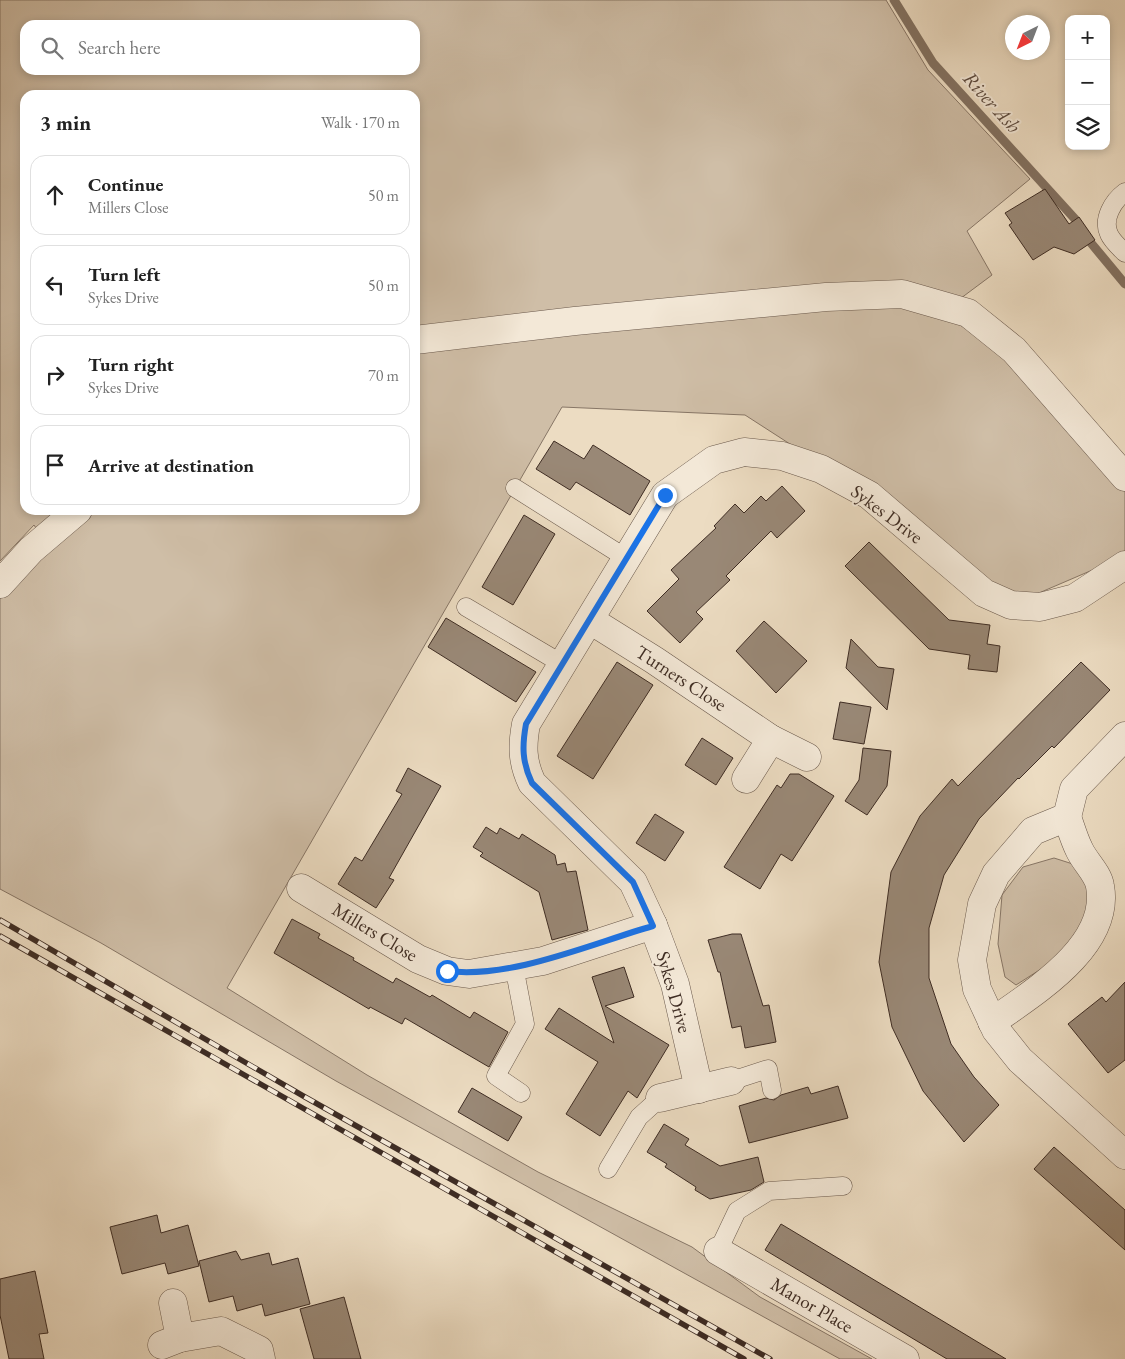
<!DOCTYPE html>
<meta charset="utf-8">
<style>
:root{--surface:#fff;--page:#f2f2f2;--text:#222;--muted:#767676;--line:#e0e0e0}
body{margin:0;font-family:"EB Garamond",serif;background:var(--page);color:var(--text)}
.controls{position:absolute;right:15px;top:15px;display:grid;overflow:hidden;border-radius:10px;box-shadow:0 2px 8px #0003}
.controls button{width:45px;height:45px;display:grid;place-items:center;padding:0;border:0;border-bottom:1px solid var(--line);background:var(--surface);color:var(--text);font:25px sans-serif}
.compass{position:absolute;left:1005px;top:15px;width:45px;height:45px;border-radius:50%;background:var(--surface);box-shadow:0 2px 8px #0003;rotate:222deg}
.stop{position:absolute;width:15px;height:15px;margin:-11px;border:4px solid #1a73e8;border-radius:50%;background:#fff}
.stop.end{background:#1a73e8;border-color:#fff;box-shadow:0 1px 5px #0008}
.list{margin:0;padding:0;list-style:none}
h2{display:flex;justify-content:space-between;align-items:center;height:65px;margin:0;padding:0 20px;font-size:21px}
h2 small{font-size:16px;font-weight:400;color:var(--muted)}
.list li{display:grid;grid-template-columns:32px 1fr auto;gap:15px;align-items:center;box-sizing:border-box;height:80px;margin:0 10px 10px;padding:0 10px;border:1px solid var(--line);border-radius:15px}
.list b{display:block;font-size:19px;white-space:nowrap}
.list p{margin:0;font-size:16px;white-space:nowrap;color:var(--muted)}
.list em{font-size:16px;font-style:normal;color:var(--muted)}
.icon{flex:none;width:28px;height:28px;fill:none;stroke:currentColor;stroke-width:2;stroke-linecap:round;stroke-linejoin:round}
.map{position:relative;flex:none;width:1125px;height:1359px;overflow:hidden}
.search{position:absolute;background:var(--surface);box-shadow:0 2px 8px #0003;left:20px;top:20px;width:400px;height:55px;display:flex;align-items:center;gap:12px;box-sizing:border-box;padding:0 18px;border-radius:15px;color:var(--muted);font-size:19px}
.panel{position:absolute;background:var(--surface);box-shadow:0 2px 8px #0003;left:20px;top:90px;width:400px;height:425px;border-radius:15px}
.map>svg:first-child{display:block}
.green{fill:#cfbea7;stroke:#877666;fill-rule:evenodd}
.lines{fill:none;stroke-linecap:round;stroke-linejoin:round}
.stream{stroke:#837262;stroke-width:9}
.building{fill:#998876;stroke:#3f2d24}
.lane-casing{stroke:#6a594c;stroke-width:19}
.street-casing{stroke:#6a594c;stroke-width:29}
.lane{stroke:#f3e8d7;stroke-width:18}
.street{stroke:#f3e8d7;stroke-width:28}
.rail-casing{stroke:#3f2d24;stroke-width:5.5}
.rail{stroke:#f3e8d7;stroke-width:4;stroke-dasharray:11;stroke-linecap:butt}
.route{stroke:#1a73e8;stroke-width:6}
.labels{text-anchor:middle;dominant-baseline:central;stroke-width:4;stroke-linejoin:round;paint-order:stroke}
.street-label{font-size:19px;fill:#3f2d24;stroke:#f3e8d7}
.water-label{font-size:20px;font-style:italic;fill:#5c4a3e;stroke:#f3e8d7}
</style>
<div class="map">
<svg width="1125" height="1359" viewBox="0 0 1125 1359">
<rect width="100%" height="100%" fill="#ecdcc2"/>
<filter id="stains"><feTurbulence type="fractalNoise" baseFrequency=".004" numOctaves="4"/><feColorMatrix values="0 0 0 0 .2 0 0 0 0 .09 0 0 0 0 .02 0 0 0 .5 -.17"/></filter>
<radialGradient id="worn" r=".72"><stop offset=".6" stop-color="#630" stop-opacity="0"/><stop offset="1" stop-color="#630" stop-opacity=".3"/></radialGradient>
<!-- green -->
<g class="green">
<path d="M 0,0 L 886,0 L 928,70 L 1030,179 L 967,231 L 992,275 L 941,313 L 1031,370 L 1125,481 L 1125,556 L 1011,605 L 869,495 L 745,415 L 562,407 L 227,988 L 367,1075 L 538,1172 L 692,1247 L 760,1297 L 872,1359 L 840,1359 L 336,1081 L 101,943 L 0,889 L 0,597 L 47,545 L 34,525 L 0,561 ZM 25,25 L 415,25 L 415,70 L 25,70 ZM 25,95 L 415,95 L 415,510 L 25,510 Z"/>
<polygon points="1054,858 1076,865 1091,887 1094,909 1063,955 1016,985 1005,977 998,944 1002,895 1023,867"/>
</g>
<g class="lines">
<!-- stream -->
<g class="stream">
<polyline points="894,0 933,63 1075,219"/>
<polyline points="1091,243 1125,284"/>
</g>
</g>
<!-- building -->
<g class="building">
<polygon points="1045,189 1069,224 1079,217 1095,240 1074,254 1054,247 1033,260 1009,225 1012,223 1005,213"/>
<polygon points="554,441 584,459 593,445 650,481 630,515 576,482 570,490 536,469"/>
<polygon points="782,486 805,511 777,538 771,531 726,576 730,580 696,612 703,619 680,643 647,611 679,579 671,570 716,528 714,526 735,504 744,513 761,496 766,501"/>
<polygon points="524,515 555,534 513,605 482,587"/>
<polygon points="869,542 949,620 990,625 987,644 1000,646 997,672 968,669 970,655 929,649 845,566"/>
<polygon points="446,618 536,672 516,702 428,647"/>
<polygon points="764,621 807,661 776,693 736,651"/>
<polygon points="851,639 878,667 894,669 887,710 846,668"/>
<polygon points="617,662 653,685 593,779 557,756"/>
<polygon points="1081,662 1110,690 1054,748 1052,746 1019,779 1018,778 979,819 944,875 929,928 929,978 951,1044 974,1077 999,1105 964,1142 923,1091 892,1027 879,962 891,872 920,816 952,779 958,786"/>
<polygon points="840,702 871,707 864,744 833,739"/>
<polygon points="702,738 733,758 716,785 685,765"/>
<polygon points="863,748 891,751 887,786 867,815 845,801 859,780"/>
<polygon points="408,768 441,786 389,878 394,880 376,908 338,884 355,857 362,861 402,794 396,791"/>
<polygon points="790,774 799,774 834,796 792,861 781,854 760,889 724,867 777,785 781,788"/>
<polygon points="655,814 684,832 665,861 636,843"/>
<polygon points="486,827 497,834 500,828 519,839 522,834 555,855 557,865 565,863 567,872 576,871 588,930 552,940 539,892 480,856 483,853 473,847"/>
<polygon points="292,919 320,934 318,938 354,958 353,960 393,983 396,978 430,997 432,995 470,1018 474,1012 508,1032 489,1067 405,1018 402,1024 370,1007 369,1009 274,953"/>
<polygon points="732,934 741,934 763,1006 769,1005 776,1042 745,1048 741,1026 732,1028 720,972 718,972 708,940"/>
<polygon points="624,967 634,997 605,1006 669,1045 637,1098 628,1091 600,1136 566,1114 598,1062 545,1029 559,1008 614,1043 592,977"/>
<polygon points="1125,982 1125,1060 1108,1073 1068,1024 1102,997 1106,1002"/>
<polygon points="838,1086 848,1118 749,1143 739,1106 766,1098 774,1100 781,1095 808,1087 811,1094"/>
<polygon points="472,1088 522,1117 508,1141 458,1112"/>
<polygon points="664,1124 689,1139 685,1145 720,1166 758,1157 764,1182 751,1190 710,1199 695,1190 696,1187 665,1167 667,1164 647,1152"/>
<polygon points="1054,1147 1125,1210 1125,1250 1034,1169"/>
<polygon points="157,1215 161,1233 188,1225 199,1266 168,1274 165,1263 122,1274 110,1227"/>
<polygon points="781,1224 1006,1359 947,1359 765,1250"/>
<polygon points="236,1251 241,1260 269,1253 272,1265 298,1258 310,1304 265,1316 262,1304 237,1311 233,1296 209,1302 199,1261"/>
<polygon points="35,1271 48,1333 39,1334 44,1359 9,1359 0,1315 0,1279"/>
<polygon points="344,1297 361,1359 314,1359 300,1309"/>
</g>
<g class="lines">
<defs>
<g id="lane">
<path d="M 1125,192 C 1113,201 1102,219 1109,234 C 1112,241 1120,248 1125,253"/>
<polyline points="515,488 626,558"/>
<polyline points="466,607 564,665"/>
<polyline points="514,966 525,1024 496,1076 521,1093"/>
<polyline points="731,1081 768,1069 772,1090"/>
<polyline points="608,1169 639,1117 660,1098"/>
<polyline points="718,1251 737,1211 769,1191 843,1186"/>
</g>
<g id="street">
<polyline points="415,340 575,321 826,297 902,294 968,313 1014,350 1125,477"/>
<polyline points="0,584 31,550 78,510"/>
<polyline points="590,620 654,660 771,739 807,757"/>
<polyline points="1125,736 1074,789 1067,817 1033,831 996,874 982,904 972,960 977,989 996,1030 1020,1060 1125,1155"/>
<polyline points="746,779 771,739"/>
<polyline points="301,888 418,959 447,971 469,974 543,961 653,925"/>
<path d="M 992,1022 C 1034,992 1111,946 1100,886 C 1098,873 1084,861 1079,849 C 1074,839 1071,828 1067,817"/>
<path d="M 699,1089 L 675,984 L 653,925 L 633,882 L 532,783 C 522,762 522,746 526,724 L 665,495 L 714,460 L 744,452 L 782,456 L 821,469 L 869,495 L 984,593 L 1011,605 L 1040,607 L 1075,598 L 1125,565"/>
<polyline points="660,1098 731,1081"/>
<polyline points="718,1251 905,1359"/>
<polyline points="173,1303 180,1338"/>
<polyline points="162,1345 180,1338 221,1331 259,1350 261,1359"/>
</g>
</defs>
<!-- lane casing -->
<use href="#lane" class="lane-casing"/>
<!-- street casing -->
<use href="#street" class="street-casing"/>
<!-- lane -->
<use href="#lane" class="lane"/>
<!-- street -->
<use href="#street" class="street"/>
<defs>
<g id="rail">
<polyline points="0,920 305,1097 770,1359"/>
<polyline points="0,936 744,1359"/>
</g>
</defs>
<!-- rail casing -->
<use href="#rail" class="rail-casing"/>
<!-- rail -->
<use href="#rail" class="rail"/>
</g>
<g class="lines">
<!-- route -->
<path class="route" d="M 447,971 C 512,979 590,944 653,926 L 633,882 L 532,783 C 522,762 522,746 526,724 L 665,495"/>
</g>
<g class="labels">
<!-- street labels -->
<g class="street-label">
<text transform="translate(887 514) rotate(37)">Sykes Drive</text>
<text transform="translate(681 678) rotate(33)">Turners Close</text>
<text transform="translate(375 932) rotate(31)">Millers Close</text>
<text transform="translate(674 992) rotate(74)">Sykes Drive</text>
<text transform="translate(812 1305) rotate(30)">Manor Place</text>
</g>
<!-- water labels -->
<g class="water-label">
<text transform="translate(992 102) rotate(48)">River Ash</text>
</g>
</g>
<rect width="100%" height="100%" filter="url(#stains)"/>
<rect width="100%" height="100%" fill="url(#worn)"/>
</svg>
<div class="controls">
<button>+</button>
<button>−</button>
<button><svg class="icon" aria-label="layers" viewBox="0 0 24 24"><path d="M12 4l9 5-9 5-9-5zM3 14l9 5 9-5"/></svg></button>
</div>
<svg class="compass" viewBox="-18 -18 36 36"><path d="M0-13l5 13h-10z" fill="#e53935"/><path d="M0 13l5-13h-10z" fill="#767676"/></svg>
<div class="stop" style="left:447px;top:971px"></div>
<div class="stop end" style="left:665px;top:495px"></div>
<div class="search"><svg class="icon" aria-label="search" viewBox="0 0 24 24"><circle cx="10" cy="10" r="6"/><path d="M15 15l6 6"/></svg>Search here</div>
<section class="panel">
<h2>3 min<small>Walk · 170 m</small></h2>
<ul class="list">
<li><svg class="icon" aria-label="ahead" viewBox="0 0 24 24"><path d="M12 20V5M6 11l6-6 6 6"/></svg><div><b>Continue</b><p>Millers Close</p></div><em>50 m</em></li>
<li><svg class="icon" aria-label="left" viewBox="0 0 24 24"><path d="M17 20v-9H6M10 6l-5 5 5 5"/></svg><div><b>Turn left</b><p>Sykes Drive</p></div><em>50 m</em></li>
<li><svg class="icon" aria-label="right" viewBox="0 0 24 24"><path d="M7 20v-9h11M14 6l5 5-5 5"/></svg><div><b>Turn right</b><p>Sykes Drive</p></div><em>70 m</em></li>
<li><svg class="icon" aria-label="arrive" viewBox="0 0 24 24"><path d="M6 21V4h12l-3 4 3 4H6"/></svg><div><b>Arrive at destination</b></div></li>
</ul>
</section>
</div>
